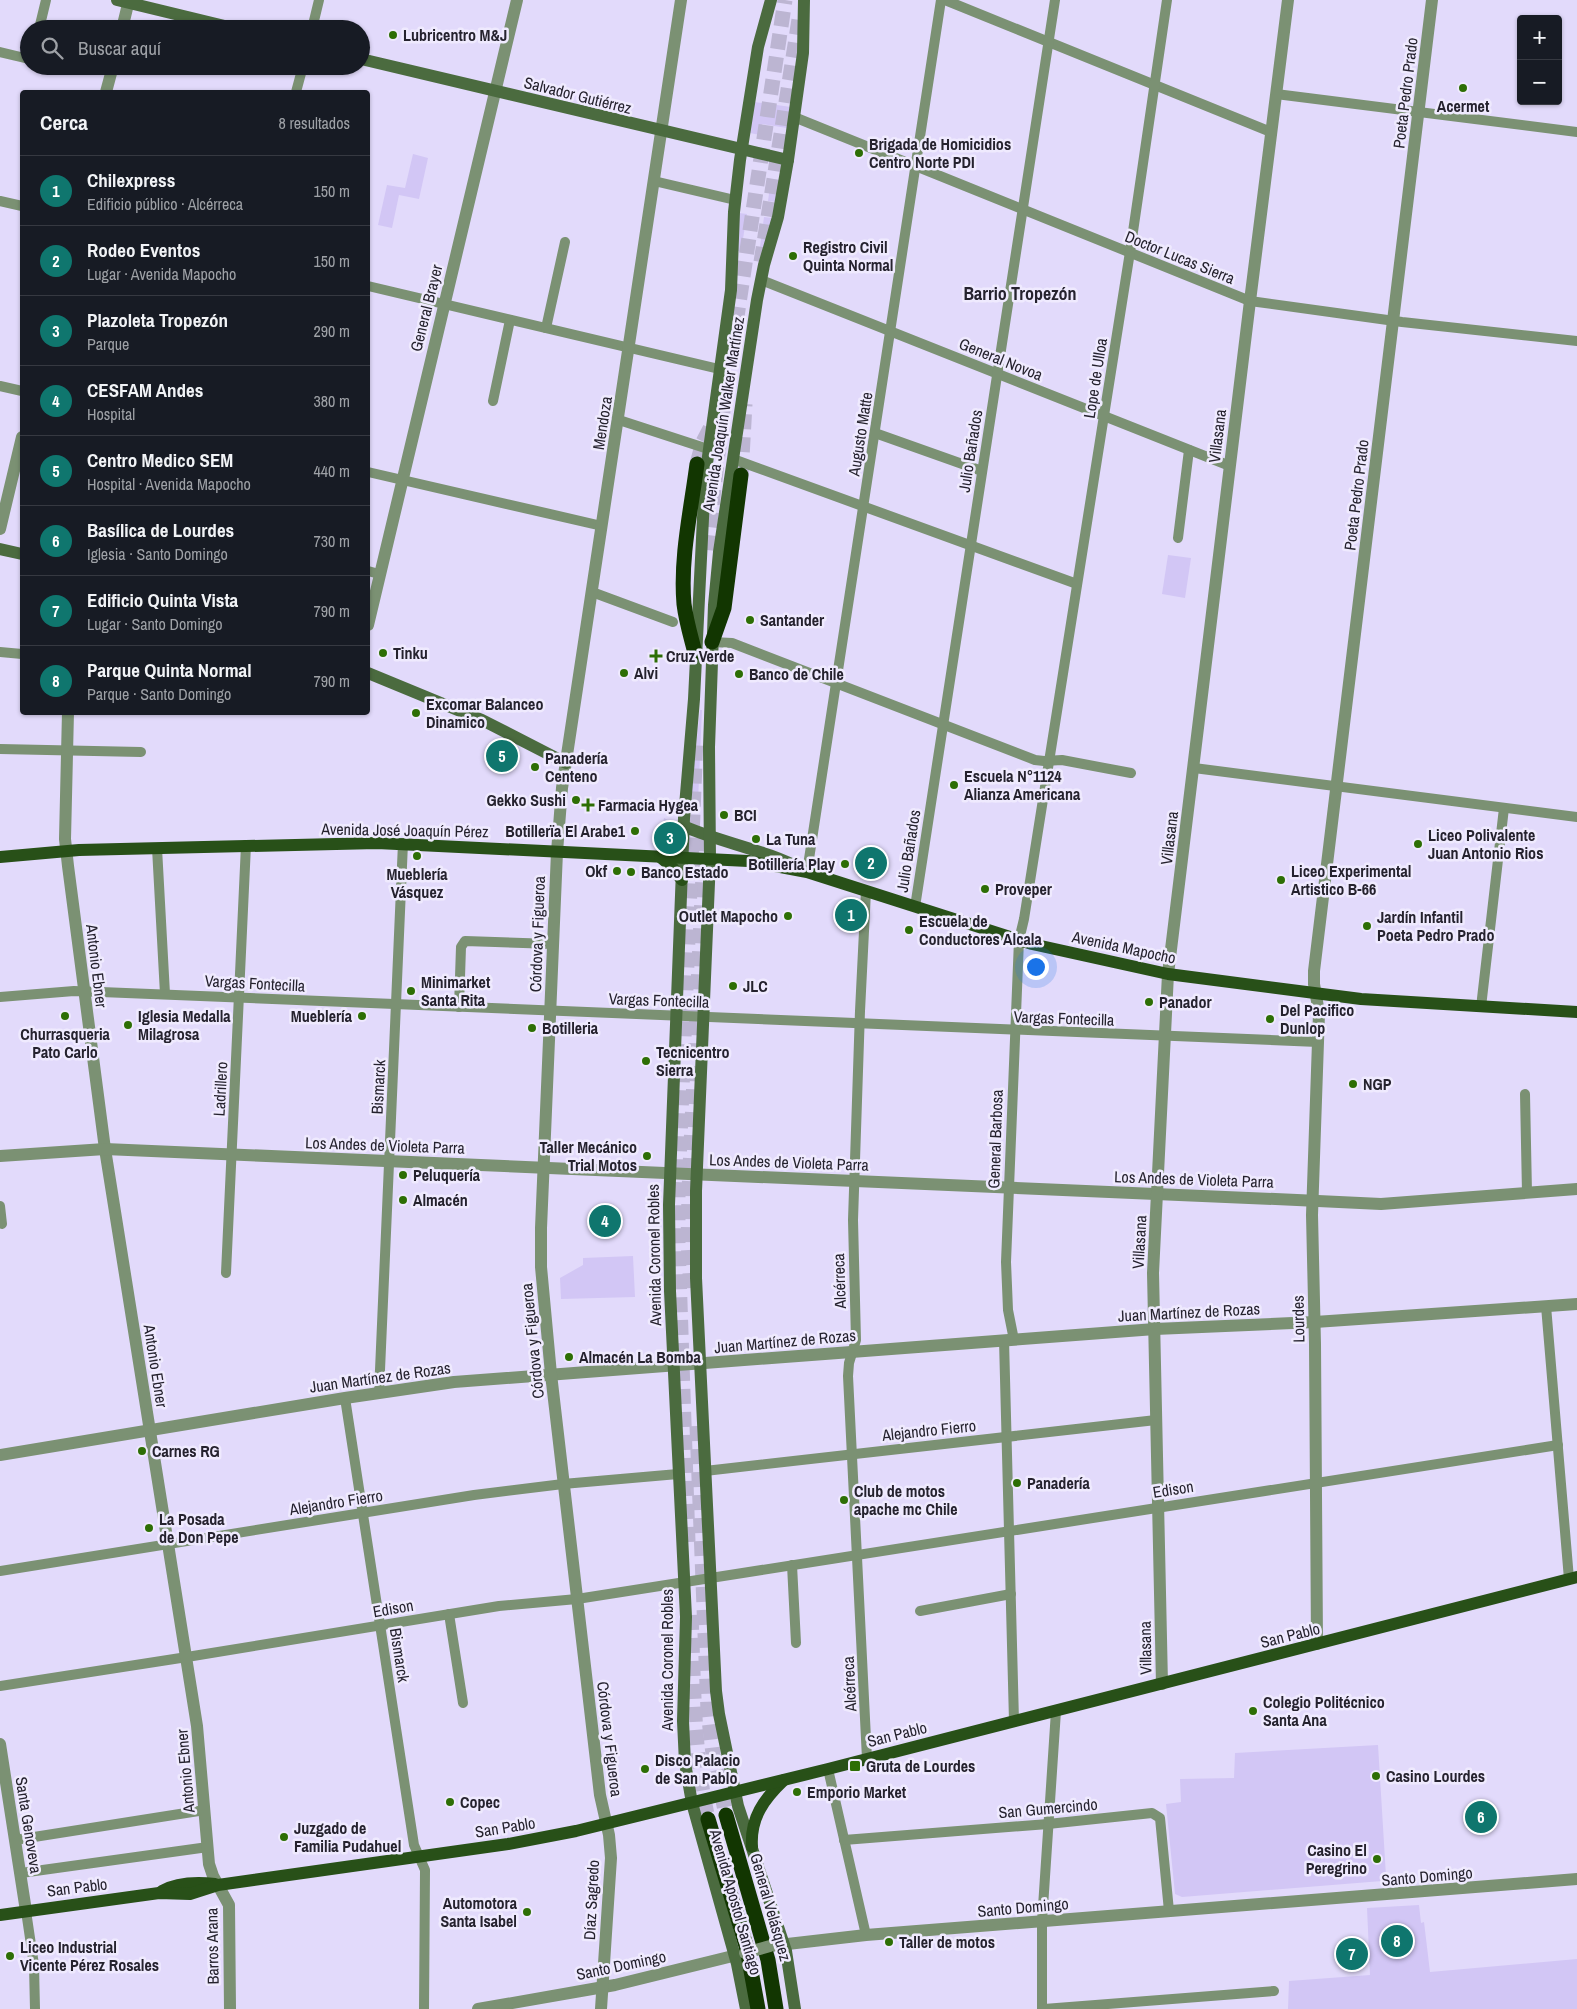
<!DOCTYPE html>
<html lang="es">
<meta charset="utf-8">
<style>
:root{--surface:#171b24;--page:#242831;--text:#f1f3f6;--muted:#9ea1a6;--line:#363941;--accent:#0f766e}
body{margin:0;font-family:"Archivo Narrow",sans-serif;background:var(--page);color:var(--text)}
.controls{position:absolute;right:15px;top:15px;display:grid;overflow:hidden;border-radius:5px;box-shadow:0 1px 4px #0004}
.controls button{width:45px;height:45px;display:grid;place-items:center;padding:0;border:0;border-bottom:1px solid var(--line);background:var(--surface);color:var(--text);font:25px sans-serif}
.you{position:absolute;left:1035px;top:966px;width:18px;height:18px;margin:-12px;border:4px solid #fff;border-radius:50%;background:#1a73e8;box-shadow:0 0 0 8px #1a73e833}
.badge{display:grid;place-items:center;width:32px;height:32px;border-radius:50%;background:var(--accent);color:#fff;font-size:16px;font-weight:700}
.pin{position:absolute;translate:-50% -50%;border:2px solid #fff;box-shadow:0 1px 5px #0006}
.list{margin:0;padding:0;list-style:none}
h2{display:flex;justify-content:space-between;align-items:center;height:65px;margin:0;padding:0 20px;font-size:21px}
h2 small{font-size:16px;font-weight:400;color:var(--muted)}
.list li{display:grid;grid-template-columns:32px 1fr auto;gap:15px;align-items:center;box-sizing:border-box;height:70px;padding:0 20px;border-top:1px solid var(--line)}
.list b{display:block;font-size:19px;white-space:nowrap}
.list p{margin:0;font-size:16px;white-space:nowrap;color:var(--muted)}
.list em{font-size:16px;font-style:normal;color:var(--muted)}
.icon{flex:none;width:28px;height:28px;fill:none;stroke:currentColor;stroke-width:2;stroke-linecap:round;stroke-linejoin:round}
.map{position:relative;flex:none;width:1577px;height:2009px;overflow:hidden}
.search{position:absolute;background:var(--surface);box-shadow:0 1px 4px #0004;left:20px;top:20px;width:350px;height:55px;display:flex;align-items:center;gap:12px;box-sizing:border-box;padding:0 18px;border-radius:28px;color:var(--muted);font-size:19px}
.panel{position:absolute;background:var(--surface);box-shadow:0 1px 4px #0004;left:20px;top:90px;width:350px;height:625px;border-radius:5px}
.map>svg:first-child{display:block}
.green{fill:#d2c6f5}
.lines{fill:none;stroke-linecap:round;stroke-linejoin:round}
.motorway-tunnel{stroke:#bcb5d2;stroke-width:15;stroke-dasharray:15 8;stroke-linecap:butt}
.minor{stroke:#7b9173;stroke-width:10}
.tertiary{stroke:#7b9173;stroke-width:12}
.secondary{stroke:#4b6b3f;stroke-width:12}
.primary{stroke:#285018;stroke-width:12}
.motorway{stroke:#123601;stroke-width:15}
.tertiary-bridge{stroke:#7b9173;stroke-width:12}
.poi-dot{fill:#2d6e05;stroke:#efeafe;stroke-width:2}
.labels{text-anchor:middle;dominant-baseline:central;stroke-width:5;stroke-linejoin:round;paint-order:stroke}
.poi-label{font-size:16px;font-weight:bold;fill:#25222e;stroke:#efeafe;text-anchor:start}
.street-label{font-size:16px;fill:#25222e;stroke:#efeafe}
.neighbourhood-label{font-size:18px;font-weight:bold;fill:#25222e;stroke:#efeafe}
</style>
<div class="map">
<svg width="1577" height="2009" viewBox="0 0 1577 2009">
<rect width="100%" height="100%" fill="#e2dafb"/>
<!-- green -->
<g class="green">
<polygon points="754,102 791,107 787,128 762,124 760,135 750,133"/>
<polygon points="413,154 428,158 419,199 399,195 392,228 378,225 387,185 405,188"/>
<polygon points="771,179 779,180 776,202 768,201"/>
<polygon points="739,213 747,214 741,251 738,251"/>
<polygon points="764,217 772,218 762,255 759,254"/>
<polygon points="1168,555 1191,558 1185,598 1162,594"/>
<polygon points="700,710 702,710 698,802 690,802"/>
<polygon points="664,818 679,826 677,851 659,850"/>
<polygon points="633,1256 635,1297 561,1299 560,1278 583,1265 583,1258"/>
<polygon points="1378,1745 1386,1876 1382,1881 1182,1897 1175,1894 1166,1804 1181,1802 1180,1779 1234,1778 1235,1753"/>
<polygon points="1419,1905 1421,1923 1424,1922 1430,1972 1577,1959 1577,2009 1288,2009 1289,1981 1370,1975 1367,1908"/>
</g>
<g class="lines">
<!-- motorway-tunnel -->
<g class="motorway-tunnel">
<polyline points="761,262 800,13"/>
<polyline points="697,464 703,442 714,421"/>
<polyline points="741,475 745,404"/>
<polyline points="707,550 724,402 785,0"/>
<polyline points="691,1288 688,1244 689,1191 705,829"/>
<polyline points="697,1426 708,1711 713,1754 726,1815"/>
<polyline points="688,1542 678,1243 678,1189 696,738"/>
<path d="M 691,1615 C 694,1683 693,1752 708,1819"/>
</g>
<!-- minor -->
<g class="minor">
<polyline points="945,0 1271,132"/>
<polyline points="39,29 46,0"/>
<polyline points="312,29 319,0"/>
<polyline points="0,52 29,59"/>
<polyline points="296,92 303,66"/>
<polyline points="1276,94 1577,132"/>
<polyline points="794,117 1250,301 1402,322 1577,341"/>
<polyline points="654,181 735,200"/>
<polyline points="0,201 22,206"/>
<polyline points="761,280 1230,466"/>
<polyline points="368,286 719,369"/>
<polyline points="546,328 565,242"/>
<polyline points="0,386 22,391"/>
<polyline points="493,401 510,320"/>
<polyline points="619,420 708,449"/>
<polyline points="875,433 982,471"/>
<polyline points="733,459 1077,584"/>
<polyline points="368,472 602,526"/>
<polyline points="1178,538 1189,450"/>
<polyline points="368,571 379,574"/>
<polyline points="592,592 673,622"/>
<polyline points="712,642 732,643 1035,760 1044,761 1062,760 1131,773"/>
<polyline points="0,652 22,654"/>
<polyline points="0,749 141,752"/>
<polyline points="1194,768 1577,817"/>
<polyline points="157,848 165,994"/>
<polyline points="807,872 941,0"/>
<polyline points="866,891 860,1011 853,1220 856,1340 849,1363 848,1376 867,1759"/>
<polyline points="915,907 1055,0"/>
<polyline points="0,997 74,991 101,992 1318,1042"/>
<polyline points="459,1007 461,947 465,941 553,944"/>
<polyline points="1481,1007 1504,808"/>
<polyline points="1525,1094 1527,1193"/>
<polyline points="0,1206 2,1224"/>
<polyline points="226,1273 246,845"/>
<polyline points="1546,1306 1569,1579"/>
<polyline points="1004,1340 1014,1721"/>
<polyline points="1014,1340 1008,1310 1006,1262 1019,940 1024,919 1130,252 1167,0"/>
<polyline points="379,1393 403,843"/>
<polyline points="345,1398 414,1845 425,1870 424,2009"/>
<polyline points="705,1471 1156,1420"/>
<polyline points="792,1565 796,1643"/>
<polyline points="0,1571 474,1495 563,1484 678,1474"/>
<polyline points="920,1611 1011,1594"/>
<polyline points="449,1614 463,1703"/>
<polyline points="0,1686 187,1657 499,1606 577,1599 1558,1445"/>
<polyline points="828,1769 866,1935"/>
<polyline points="15,1840 205,1810"/>
<polyline points="844,1840 1048,1824 1152,1813 1160,1818 1169,1911"/>
<polyline points="21,1873 208,1847"/>
<polyline points="26,1911 34,1965 35,2009"/>
<polyline points="1042,2009 1042,1922 1056,1711"/>
<polyline points="1044,2009 1274,1991"/>
</g>
<!-- tertiary -->
<g class="tertiary">
<polyline points="122,29 129,0"/>
<polyline points="106,92 113,66"/>
<polyline points="0,529 22,437"/>
<polyline points="368,625 517,0"/>
<polyline points="68,712 65,839 68,866 105,1149 197,1726 209,1864 213,1876 229,1905 230,2009"/>
<polyline points="0,1156 105,1149 1297,1200 1381,1204 1577,1189"/>
<polyline points="0,1455 345,1398 454,1382 1155,1329 1315,1322 1577,1304"/>
<polyline points="1317,1644 1315,1344 1312,1215 1319,1013 1314,984 1314,971 1432,0"/>
<polyline points="1162,1684 1153,1273 1168,974 1250,301 1288,0"/>
<polyline points="0,1744 26,1911"/>
<polyline points="770,1946 866,1935 1577,1879"/>
<polyline points="478,2009 615,1985 745,1953"/>
<polyline points="601,2009 611,1858 609,1835 600,1795 551,1374 541,1267 541,1228 557,852 562,788 681,0"/>
</g>
<!-- secondary -->
<g class="secondary">
<polyline points="117,0 237,29"/>
<polyline points="361,59 788,160"/>
<polyline points="0,549 22,554"/>
<polyline points="368,673 482,720 566,763"/>
<path d="M 683,826 C 722,843 767,850 803,870"/>
<polyline points="746,2009 737,1964 692,1803 685,1763 683,1721 686,1617 670,1291 669,1205 684,818 694,699 705,478 731,290 734,212 740,160 758,47 771,0"/>
<polyline points="795,2009 786,1951 738,1806 719,1714 716,1691 696,1278 696,1191 710,859 709,747 714,605 719,552 757,300 764,265 778,217 788,160 803,53 804,0"/>
</g>
<!-- primary -->
<g class="primary">
<polyline points="0,857 79,850 377,843 748,861 807,872 1032,944 1168,974 1361,999 1577,1012"/>
<polyline points="660,857 672,867 682,880"/>
<path d="M 752,1847 C 750,1818 764,1799 784,1780"/>
<path d="M 162,1891 C 178,1882 197,1882 215,1884"/>
<polyline points="0,1915 159,1893 190,1894 218,1885 508,1844 576,1831 828,1769 1577,1577"/>
</g>
<!-- motorway -->
<g class="motorway">
<polyline points="712,642 724,608 741,475"/>
<path d="M 695,653 C 691,637 686,621 684,604 C 680,558 691,510 697,464"/>
<polyline points="726,1815 768,1960 776,2009"/>
<polyline points="708,1819 747,1949 758,2009"/>
</g>
<!-- tertiary-bridge -->
<polyline class="tertiary-bridge" points="745,1953 770,1946"/>
</g>
<!-- markers -->
<g class="poi-dot">
<circle cx="393" cy="35" r="5"/>
<circle cx="1463" cy="88" r="5"/>
<circle cx="859" cy="153" r="5"/>
<circle cx="793" cy="256" r="5"/>
<circle cx="750" cy="620" r="5"/>
<circle cx="383" cy="653" r="5"/>
<path d="M653.5 648.5h5v5h5v5h-5v5h-5v-5h-5v-5h5z"/>
<circle cx="624" cy="673" r="5"/>
<circle cx="739" cy="674" r="5"/>
<circle cx="416" cy="713" r="5"/>
<circle cx="535" cy="767" r="5"/>
<circle cx="954" cy="785" r="5"/>
<circle cx="576" cy="800" r="5"/>
<path d="M585.5 797.5h5v5h5v5h-5v5h-5v-5h-5v-5h5z"/>
<circle cx="724" cy="815" r="5"/>
<circle cx="635" cy="831" r="5"/>
<circle cx="756" cy="839" r="5"/>
<circle cx="1418" cy="844" r="5"/>
<circle cx="417" cy="856" r="5"/>
<circle cx="845" cy="864" r="5"/>
<circle cx="617" cy="871" r="5"/>
<circle cx="631" cy="872" r="5"/>
<circle cx="1281" cy="880" r="5"/>
<circle cx="985" cy="889" r="5"/>
<circle cx="788" cy="916" r="5"/>
<circle cx="1367" cy="926" r="5"/>
<circle cx="909" cy="930" r="5"/>
<circle cx="733" cy="986" r="5"/>
<circle cx="411" cy="991" r="5"/>
<circle cx="1149" cy="1002" r="5"/>
<circle cx="65" cy="1016" r="5"/>
<circle cx="362" cy="1016" r="5"/>
<circle cx="1270" cy="1019" r="5"/>
<circle cx="128" cy="1025" r="5"/>
<circle cx="532" cy="1028" r="5"/>
<circle cx="646" cy="1061" r="5"/>
<circle cx="1353" cy="1084" r="5"/>
<circle cx="647" cy="1156" r="5"/>
<circle cx="403" cy="1175" r="5"/>
<circle cx="403" cy="1200" r="5"/>
<circle cx="569" cy="1357" r="5"/>
<circle cx="142" cy="1451" r="5"/>
<circle cx="1017" cy="1483" r="5"/>
<circle cx="844" cy="1500" r="5"/>
<circle cx="149" cy="1528" r="5"/>
<circle cx="1253" cy="1711" r="5"/>
<rect x="849" y="1760" width="12" height="12" rx="2.5"/>
<circle cx="645" cy="1769" r="5"/>
<circle cx="1376" cy="1776" r="5"/>
<circle cx="797" cy="1792" r="5"/>
<circle cx="450" cy="1802" r="5"/>
<circle cx="284" cy="1837" r="5"/>
<circle cx="1377" cy="1859" r="5"/>
<circle cx="527" cy="1912" r="5"/>
<circle cx="889" cy="1942" r="5"/>
<circle cx="10" cy="1956" r="5"/>
</g>
<g class="labels">
<!-- poi labels -->
<g class="poi-label">
<text x="403" y="35">Lubricentro M&amp;J</text>
<text x="1463" y="106" text-anchor="middle">Acermet</text>
<text x="869" y="144">Brigada de Homicidios<tspan x="869" dy="18">Centro Norte PDI</tspan></text>
<text x="803" y="247">Registro Civil<tspan x="803" dy="18">Quinta Normal</tspan></text>
<text x="760" y="620">Santander</text>
<text x="393" y="653">Tinku</text>
<text x="666" y="656">Cruz Verde</text>
<text x="634" y="673">Alvi</text>
<text x="749" y="674">Banco de Chile</text>
<text x="426" y="704">Excomar Balanceo<tspan x="426" dy="18">Dinamico</tspan></text>
<text x="545" y="758">Panadería<tspan x="545" dy="18">Centeno</tspan></text>
<text x="964" y="776">Escuela N°1124<tspan x="964" dy="18">Alianza Americana</tspan></text>
<text x="566" y="800" text-anchor="end">Gekko Sushi</text>
<text x="598" y="805">Farmacia Hygea</text>
<text x="734" y="815">BCI</text>
<text x="625" y="831" text-anchor="end">Botillerïa El Arabe1</text>
<text x="1428" y="835">Liceo Polivalente<tspan x="1428" dy="18">Juan Antonio Rios</tspan></text>
<text x="766" y="839">La Tuna</text>
<text x="835" y="864" text-anchor="end">Botillería Play</text>
<text x="607" y="871" text-anchor="end">Okf</text>
<text x="1291" y="871">Liceo Experimental<tspan x="1291" dy="18">Artistico B-66</tspan></text>
<text x="641" y="872">Banco Estado</text>
<text x="417" y="874" text-anchor="middle">Mueblería<tspan x="417" dy="18">Vásquez</tspan></text>
<text x="995" y="889">Proveper</text>
<text x="778" y="916" text-anchor="end">Outlet Mapocho</text>
<text x="1377" y="917">Jardín Infantil<tspan x="1377" dy="18">Poeta Pedro Prado</tspan></text>
<text x="919" y="921">Escuela de<tspan x="919" dy="18">Conductores Alcala</tspan></text>
<text x="421" y="982">Minimarket<tspan x="421" dy="18">Santa Rita</tspan></text>
<text x="743" y="986">JLC</text>
<text x="1159" y="1002">Panador</text>
<text x="1280" y="1010">Del Pacifico<tspan x="1280" dy="18">Dunlop</tspan></text>
<text x="138" y="1016">Iglesia Medalla<tspan x="138" dy="18">Milagrosa</tspan></text>
<text x="352" y="1016" text-anchor="end">Mueblería</text>
<text x="542" y="1028">Botilleria</text>
<text x="65" y="1034" text-anchor="middle">Churrasqueria<tspan x="65" dy="18">Pato Carlo</tspan></text>
<text x="656" y="1052">Tecnicentro<tspan x="656" dy="18">Sierra</tspan></text>
<text x="1363" y="1084">NGP</text>
<text x="637" y="1147" text-anchor="end">Taller Mecánico<tspan x="637" dy="18">Trial Motos</tspan></text>
<text x="413" y="1175">Peluquería</text>
<text x="413" y="1200">Almacén</text>
<text x="579" y="1357">Almacén La Bomba</text>
<text x="152" y="1451">Carnes RG</text>
<text x="1027" y="1483">Panadería</text>
<text x="854" y="1491">Club de motos<tspan x="854" dy="18">apache mc Chile</tspan></text>
<text x="159" y="1519">La Posada<tspan x="159" dy="18">de Don Pepe</tspan></text>
<text x="1263" y="1702">Colegio Politécnico<tspan x="1263" dy="18">Santa Ana</tspan></text>
<text x="655" y="1760">Disco Palacio<tspan x="655" dy="18">de San Pablo</tspan></text>
<text x="866" y="1766">Gruta de Lourdes</text>
<text x="1386" y="1776">Casino Lourdes</text>
<text x="807" y="1792">Emporio Market</text>
<text x="460" y="1802">Copec</text>
<text x="294" y="1828">Juzgado de<tspan x="294" dy="18">Familia Pudahuel</tspan></text>
<text x="1367" y="1850" text-anchor="end">Casino El<tspan x="1367" dy="18">Peregrino</tspan></text>
<text x="517" y="1903" text-anchor="end">Automotora<tspan x="517" dy="18">Santa Isabel</tspan></text>
<text x="899" y="1942">Taller de motos</text>
<text x="20" y="1947">Liceo Industrial<tspan x="20" dy="18">Vicente Pérez Rosales</tspan></text>
</g>
<!-- street labels -->
<g class="street-label">
<text transform="translate(1405 93) rotate(-83)">Poeta Pedro Prado</text>
<text transform="translate(578 95) rotate(14)">Salvador Gutiérrez</text>
<text transform="translate(1180 257) rotate(22)">Doctor Lucas Sierra</text>
<text transform="translate(426 308) rotate(-76)">General Brayer</text>
<text transform="translate(1001 359) rotate(22)">General Novoa</text>
<text transform="translate(1095 378) rotate(-81)">Lope de Ulloa</text>
<text transform="translate(723 414) rotate(-81)">Avenida Joaquín Walker Martínez</text>
<text transform="translate(602 423) rotate(-81)">Mendoza</text>
<text transform="translate(860 434) rotate(-81)">Augusto Matte</text>
<text transform="translate(1217 436) rotate(-83)">Villasana</text>
<text transform="translate(970 451) rotate(-81)">Julio Bañados</text>
<text transform="translate(1356 495) rotate(-83)">Poeta Pedro Prado</text>
<text transform="translate(405 830) rotate(1)">Avenida José Joaquín Pérez</text>
<text transform="translate(1169 838) rotate(-83)">Villasana</text>
<text transform="translate(908 851) rotate(-81)">Julio Bañados</text>
<text transform="translate(537 934) rotate(-88)">Córdova y Figueroa</text>
<text transform="translate(1124 947) rotate(12)">Avenida Mapocho</text>
<text transform="translate(97 966) rotate(83)">Antonio Ebner</text>
<text transform="translate(255 983) rotate(3)">Vargas Fontecilla</text>
<text transform="translate(659 1000) rotate(2)">Vargas Fontecilla</text>
<text transform="translate(1064 1018) rotate(2)">Vargas Fontecilla</text>
<text transform="translate(378 1087) rotate(-87)">Bismarck</text>
<text transform="translate(220 1089) rotate(-87)">Ladrillero</text>
<text transform="translate(995 1139) rotate(-88)">General Barbosa</text>
<text transform="translate(385 1145) rotate(2)">Los Andes de Violeta Parra</text>
<text transform="translate(789 1162) rotate(2)">Los Andes de Violeta Parra</text>
<text transform="translate(1194 1179) rotate(2)">Los Andes de Violeta Parra</text>
<text transform="translate(1139 1242) rotate(-87)">Villasana</text>
<text transform="translate(654 1255) rotate(-91)">Avenida Coronel Robles</text>
<text transform="translate(839 1281) rotate(-92)">Alcérreca</text>
<text transform="translate(1189 1312) rotate(-3)">Juan Martínez de Rozas</text>
<text transform="translate(1298 1319) rotate(-91)">Lourdes</text>
<text transform="translate(532 1341) rotate(-96)">Córdova y Figueroa</text>
<text transform="translate(785 1341) rotate(-5)">Juan Martínez de Rozas</text>
<text transform="translate(156 1366) rotate(81)">Antonio Ebner</text>
<text transform="translate(380 1377) rotate(-8)">Juan Martínez de Rozas</text>
<text transform="translate(929 1430) rotate(-6)">Alejandro Fierro</text>
<text transform="translate(1173 1489) rotate(-9)">Edison</text>
<text transform="translate(336 1502) rotate(-9)">Alejandro Fierro</text>
<text transform="translate(393 1608) rotate(-10)">Edison</text>
<text transform="translate(1290 1635) rotate(-14)">San Pablo</text>
<text transform="translate(1145 1648) rotate(-91)">Villasana</text>
<text transform="translate(400 1655) rotate(81)">Bismarck</text>
<text transform="translate(667 1660) rotate(-90)">Avenida Coronel Robles</text>
<text transform="translate(849 1684) rotate(-93)">Alcérreca</text>
<text transform="translate(897 1734) rotate(-14)">San Pablo</text>
<text transform="translate(610 1739) rotate(83)">Córdova y Figueroa</text>
<text transform="translate(185 1771) rotate(-95)">Antonio Ebner</text>
<text transform="translate(1048 1808) rotate(-5)">San Gumercindo</text>
<text transform="translate(29 1825) rotate(81)">Santa Genoveva</text>
<text transform="translate(505 1827) rotate(-9)">San Pablo</text>
<text transform="translate(1427 1876) rotate(-5)">Santo Domingo</text>
<text transform="translate(77 1887) rotate(-7)">San Pablo</text>
<text transform="translate(591 1900) rotate(-87)">Díaz Sagredo</text>
<text transform="translate(736 1902) rotate(74)">Avenida Apostol Santiago</text>
<text transform="translate(771 1907) rotate(74)">General Velásquez</text>
<text transform="translate(1023 1907) rotate(-5)">Santo Domingo</text>
<text transform="translate(212 1946) rotate(-91)">Barros Arana</text>
<text transform="translate(621 1965) rotate(-12)">Santo Domingo</text>
</g>
<!-- neighbourhood labels -->
<g class="neighbourhood-label">
<text x="1020" y="293">Barrio Tropezón</text>
</g>
</g>
</svg>
<div class="controls">
<button>+</button>
<button>−</button>
</div>
<div class="you"></div>
<div class="pin badge" style="left:851px;top:915px">1</div>
<div class="pin badge" style="left:871px;top:863px">2</div>
<div class="pin badge" style="left:670px;top:838px">3</div>
<div class="pin badge" style="left:605px;top:1221px">4</div>
<div class="pin badge" style="left:502px;top:756px">5</div>
<div class="pin badge" style="left:1481px;top:1817px">6</div>
<div class="pin badge" style="left:1352px;top:1954px">7</div>
<div class="pin badge" style="left:1397px;top:1941px">8</div>
<div class="search"><svg class="icon" aria-label="search" viewBox="0 0 24 24"><circle cx="10" cy="10" r="6"/><path d="M15 15l6 6"/></svg>Buscar aquí</div>
<section class="panel">
<h2>Cerca<small>8 resultados</small></h2>
<ul class="list">
<li><span class="badge">1</span><div><b>Chilexpress</b><p>Edificio público · Alcérreca</p></div><em>150 m</em></li>
<li><span class="badge">2</span><div><b>Rodeo Eventos</b><p>Lugar · Avenida Mapocho</p></div><em>150 m</em></li>
<li><span class="badge">3</span><div><b>Plazoleta Tropezón</b><p>Parque</p></div><em>290 m</em></li>
<li><span class="badge">4</span><div><b>CESFAM Andes</b><p>Hospital</p></div><em>380 m</em></li>
<li><span class="badge">5</span><div><b>Centro Medico SEM</b><p>Hospital · Avenida Mapocho</p></div><em>440 m</em></li>
<li><span class="badge">6</span><div><b>Basílica de Lourdes</b><p>Iglesia · Santo Domingo</p></div><em>730 m</em></li>
<li><span class="badge">7</span><div><b>Edificio Quinta Vista</b><p>Lugar · Santo Domingo</p></div><em>790 m</em></li>
<li><span class="badge">8</span><div><b>Parque Quinta Normal</b><p>Parque · Santo Domingo</p></div><em>790 m</em></li>
</ul>
</section>
</div>
